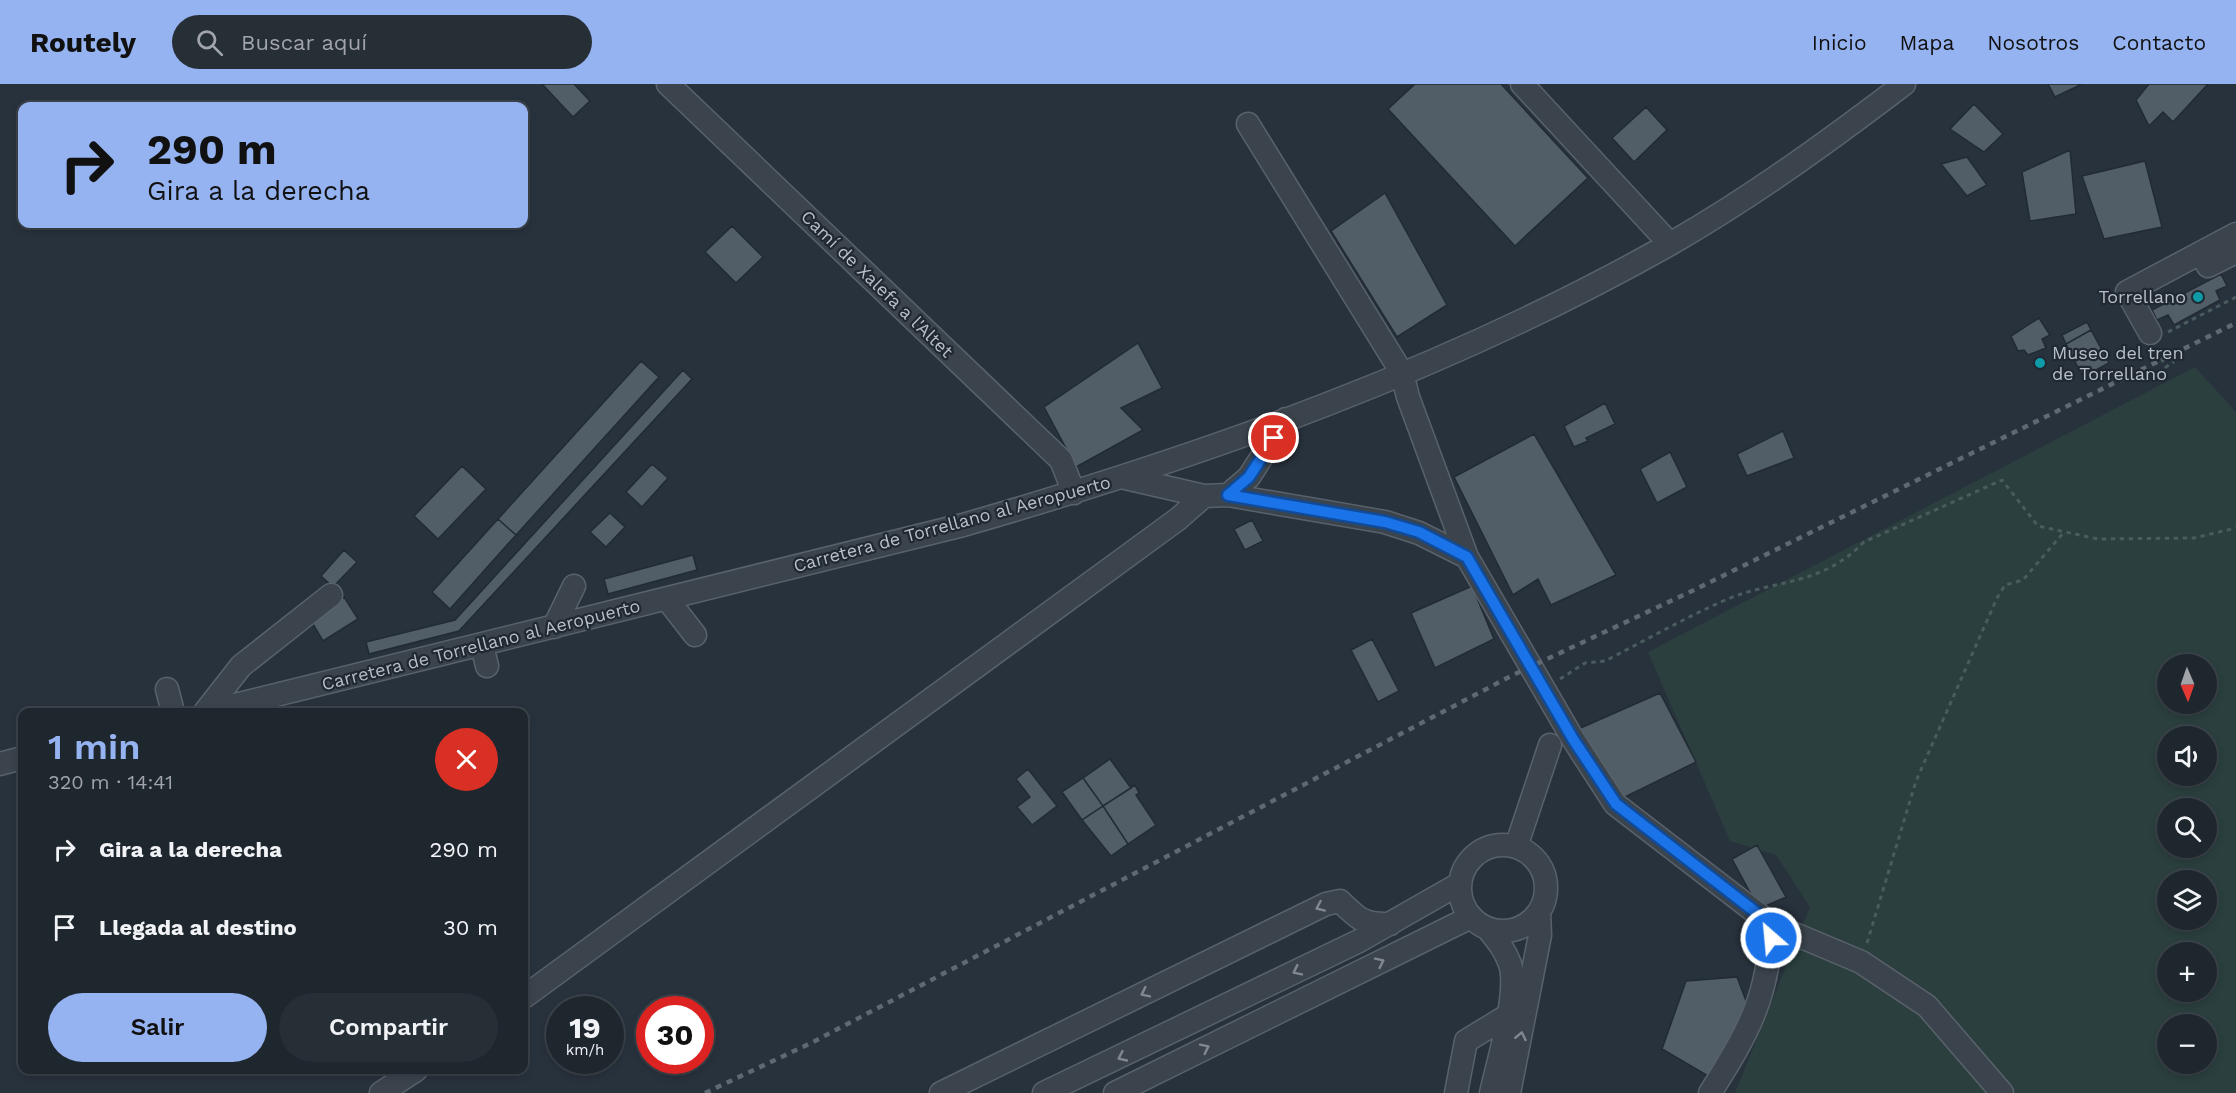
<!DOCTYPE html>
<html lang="es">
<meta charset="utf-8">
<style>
:root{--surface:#1e262e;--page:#262e36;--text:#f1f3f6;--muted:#a1a5aa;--line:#3c434a;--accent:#95b2f1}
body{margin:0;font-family:"Work Sans",sans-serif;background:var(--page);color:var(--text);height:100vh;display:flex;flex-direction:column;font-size:22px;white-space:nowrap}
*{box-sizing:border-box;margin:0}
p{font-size:20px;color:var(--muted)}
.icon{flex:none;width:33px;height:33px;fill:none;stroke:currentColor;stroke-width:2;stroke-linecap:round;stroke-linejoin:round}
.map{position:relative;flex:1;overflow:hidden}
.side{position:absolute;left:18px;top:624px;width:510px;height:366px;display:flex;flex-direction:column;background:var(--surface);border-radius:12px;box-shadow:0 3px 9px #0003,0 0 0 2px var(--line)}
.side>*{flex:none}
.hud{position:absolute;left:18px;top:18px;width:510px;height:126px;border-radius:12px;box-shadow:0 3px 9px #0003,0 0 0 2px var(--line);background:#95b2f1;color:#111;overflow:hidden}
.needle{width:39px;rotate:178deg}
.fabs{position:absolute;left:2157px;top:570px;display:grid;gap:12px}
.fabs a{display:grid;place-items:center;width:60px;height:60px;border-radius:50%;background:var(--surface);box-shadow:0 3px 9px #0003,0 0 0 2px var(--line);font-size:30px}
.speed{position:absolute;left:546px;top:912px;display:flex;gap:12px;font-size:30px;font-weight:700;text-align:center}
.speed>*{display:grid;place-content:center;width:78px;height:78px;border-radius:50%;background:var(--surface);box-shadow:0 3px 9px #0003,0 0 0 2px var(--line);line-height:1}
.speed small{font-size:15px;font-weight:400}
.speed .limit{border:9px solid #d22;background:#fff;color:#111}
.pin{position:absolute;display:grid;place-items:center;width:51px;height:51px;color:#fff;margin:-26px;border:3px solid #fff;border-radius:50%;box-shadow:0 2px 6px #0007}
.me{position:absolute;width:66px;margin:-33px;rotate:333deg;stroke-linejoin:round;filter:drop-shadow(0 0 4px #0008)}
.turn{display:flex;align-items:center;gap:21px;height:126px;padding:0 30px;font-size:27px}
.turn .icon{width:78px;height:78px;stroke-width:2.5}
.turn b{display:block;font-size:42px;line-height:51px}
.round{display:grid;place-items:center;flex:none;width:63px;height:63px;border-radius:32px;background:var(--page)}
.headline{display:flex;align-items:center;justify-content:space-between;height:102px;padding:0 30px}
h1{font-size:36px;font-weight:600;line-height:45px;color:var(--accent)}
.cta{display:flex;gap:12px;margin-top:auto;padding:12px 30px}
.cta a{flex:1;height:69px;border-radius:36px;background:var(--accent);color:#111;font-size:24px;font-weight:600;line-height:69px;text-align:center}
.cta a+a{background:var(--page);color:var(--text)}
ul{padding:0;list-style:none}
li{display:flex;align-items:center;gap:18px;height:78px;padding:0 30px}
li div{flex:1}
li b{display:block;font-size:22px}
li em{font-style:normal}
header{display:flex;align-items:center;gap:36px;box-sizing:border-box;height:84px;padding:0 30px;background:var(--accent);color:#111}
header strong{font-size:28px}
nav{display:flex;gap:33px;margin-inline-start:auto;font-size:21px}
.search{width:420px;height:54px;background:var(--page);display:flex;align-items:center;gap:15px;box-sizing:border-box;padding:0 21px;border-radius:33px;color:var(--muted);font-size:22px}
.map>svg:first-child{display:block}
.green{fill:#2b3f3f;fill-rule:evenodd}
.building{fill:#515d67;stroke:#222b34;stroke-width:1.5}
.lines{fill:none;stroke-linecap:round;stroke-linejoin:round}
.minor-casing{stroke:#59626b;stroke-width:25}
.path{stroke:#4a5c5d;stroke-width:3;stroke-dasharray:4.5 4.5;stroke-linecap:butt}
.minor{stroke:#3b444d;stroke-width:22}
.rail{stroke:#5e6974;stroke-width:4.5;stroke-dasharray:6 6;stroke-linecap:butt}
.oneway{stroke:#808891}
.route-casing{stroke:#114b97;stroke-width:15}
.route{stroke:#1a73e8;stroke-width:10}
.culture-dot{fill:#0f9aa8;stroke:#202932;stroke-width:2}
.labels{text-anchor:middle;stroke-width:4.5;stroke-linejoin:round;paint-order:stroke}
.street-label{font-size:18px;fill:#b8bfc8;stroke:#202932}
.poi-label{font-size:18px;fill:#b8bfc8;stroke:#202932;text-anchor:end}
</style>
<header>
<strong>Routely</strong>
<div class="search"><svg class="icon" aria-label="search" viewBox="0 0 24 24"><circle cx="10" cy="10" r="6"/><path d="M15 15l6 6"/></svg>Buscar aquí</div>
<nav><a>Inicio</a><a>Mapa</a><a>Nosotros</a><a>Contacto</a></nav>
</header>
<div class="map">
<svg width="2236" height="1009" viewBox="0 0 2236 1009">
<rect width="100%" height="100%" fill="#28323d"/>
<path class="green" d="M2195,283L2236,328V1009H1735L1810,823L1776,771L1730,757L1648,568ZM2168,580H2206V620H2168ZM2168,652H2206V692H2168ZM2168,724H2206V764H2168ZM2168,796H2206V836H2168ZM2168,868H2206V908H2168ZM2168,940H2206V980H2168Z"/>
<path class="building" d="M542,0H574L590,17L573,33Z
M1415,0H1501L1588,94L1515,162L1388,25Z
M2048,0H2082L2055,13Z
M2149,0H2208L2173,38L2163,28L2149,42L2136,16Z
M1974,20L2003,50L1984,68L1950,45Z
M1646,23L1667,46L1634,78L1612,54Z
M2070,66L2076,130L2030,137L2022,88Z
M1967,73L1987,101L1967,112L1941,80Z
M2145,77L2162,143L2104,155L2082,92Z
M1385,109L1447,221L1397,253L1331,147Z
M732,142L763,173L736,199L705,168Z
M2221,190L2227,202L2216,207L2220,216L2174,241L2168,231L2157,236L2152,226Z
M2039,234L2050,251L2042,255L2046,264L2028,271L2024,266L2018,267L2011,252Z
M2087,238L2091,246L2066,260L2062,251Z
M2091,246L2109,279L2083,293L2066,260Z
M1138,259L1162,304L1121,324L1143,346L1076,383L1044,323Z
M641,277L659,293L516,451L498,435Z
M683,286L692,295L459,547L369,570L366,558L455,536Z
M1605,319L1615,340L1586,354L1588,357L1574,363L1564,342Z
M1783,347L1794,374L1747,392L1737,370Z
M1534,350L1616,491L1551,521L1538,495L1513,511L1454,393Z
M1670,368L1687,403L1657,419L1640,385Z
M652,380L668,394L642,423L626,408Z
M462,382L486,405L438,455L414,432Z
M610,429L625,443L606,463L590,448Z
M498,435L516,451L450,525L432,508Z
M1252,436L1263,457L1245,466L1234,445Z
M344,466L357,478L333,503L321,492Z
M693,471L697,486L608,510L604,495Z
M1472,502L1494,555L1435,584L1411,529Z
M344,513L358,535L323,557L310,535Z
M1372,555L1399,607L1378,618L1351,566Z
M1660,609L1696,678L1621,715L1576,646Z
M1110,675L1131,704L1103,722L1083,694Z
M1028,685L1057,722L1032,741L1017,723L1030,713L1016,695Z
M1083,694L1103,722L1082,736L1062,708Z
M1135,701L1139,709L1136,711L1156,741L1128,760L1103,722Z
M1103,722L1128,760L1111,772L1082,736Z
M1757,761L1786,813L1759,825L1732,775Z
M1737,893L1748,922L1740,949L1708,992L1662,965L1686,897Z"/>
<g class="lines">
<g class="minor-casing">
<path id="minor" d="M668,0L1061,376L1074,409
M1522,0L1670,160
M1248,40L1402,289L1408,313L1467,473
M2201,169L2208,182L2236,168
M2150,249L2127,208L2236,150
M1121,393L1204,412L1228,411L1385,438L1419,449L1467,473L1573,655L1615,720L1771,840L1861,878L1927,922L2002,1009
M1228,411L1249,393L1286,335
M667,515L695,551
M554,543L574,502
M482,561L487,582
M167,605L173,628
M205,628L241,582L331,511
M207,628L963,441C1206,371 1449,285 1670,160C1752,113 1829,57 1904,0
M0,680L22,674
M1460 804a43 43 0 1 1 86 0a43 43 0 1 1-86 0Z
M1516,763L1550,661
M1488,845C1497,856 1505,866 1510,880C1519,909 1498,978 1491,1009
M524,913L1178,435L1204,412
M381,1009L416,986
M941,1009L1326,820L1340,817C1358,835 1364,841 1390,840
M1044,1009L1359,857L1459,800
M1115,1009L1471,833
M1456,1009L1466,957L1507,932
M1509,1009L1540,851L1539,828
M1710,1009C1747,951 1770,911 1771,840"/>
</g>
<path class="path" d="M2168,248L2236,213
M2157,266L2166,283L2174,278
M1560,595L1585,579L1605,577C1644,557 1683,535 1723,517C1775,494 1819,504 1864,458L2002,396L2038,442L2098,455L2194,454L2236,444
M1867,859L1916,697L1997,514L2005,501L2023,496L2064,448"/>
<use href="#minor" class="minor"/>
<path class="rail" d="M705,1009L811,959L1513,591L1692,507L2236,239"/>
</g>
<defs><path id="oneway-chevron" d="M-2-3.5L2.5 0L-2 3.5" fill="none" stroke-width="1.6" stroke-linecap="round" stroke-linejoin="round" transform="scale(1.5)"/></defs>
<g class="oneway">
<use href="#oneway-chevron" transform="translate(1320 823) rotate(156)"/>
<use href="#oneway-chevron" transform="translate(1380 878) rotate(-26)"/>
<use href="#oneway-chevron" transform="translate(1297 887) rotate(154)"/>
<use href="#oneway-chevron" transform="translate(1145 909) rotate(154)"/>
<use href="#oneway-chevron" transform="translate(1521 952) rotate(-78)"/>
<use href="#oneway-chevron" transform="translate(1205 964) rotate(-26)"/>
<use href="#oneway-chevron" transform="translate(1122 973) rotate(155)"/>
</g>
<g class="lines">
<g class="route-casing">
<path id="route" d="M1274,354L1249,393L1228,411L1385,438L1419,448L1467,473L1573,655L1616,720L1771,840V854"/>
</g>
<use href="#route" class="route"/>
</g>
<g class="culture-dot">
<circle cx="2198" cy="213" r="6"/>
<circle cx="2040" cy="279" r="6"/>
</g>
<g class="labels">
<g class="street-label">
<text transform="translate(877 200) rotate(44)" y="6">Camí de Xalefa a l'Altet</text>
<text transform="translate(952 440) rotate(-15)" y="6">Carretera de Torrellano al Aeropuerto</text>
<text transform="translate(481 561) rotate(-14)" y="6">Carretera de Torrellano al Aeropuerto</text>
</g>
<g class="poi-label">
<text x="2186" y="219">Torrellano</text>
<text x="2052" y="275" text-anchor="start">Museo del tren<tspan x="2052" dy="21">de Torrellano</tspan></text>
</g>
</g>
</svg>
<div class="fabs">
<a><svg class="needle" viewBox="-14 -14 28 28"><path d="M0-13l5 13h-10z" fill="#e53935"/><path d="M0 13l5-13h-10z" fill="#a1a5aa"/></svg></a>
<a><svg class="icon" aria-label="sound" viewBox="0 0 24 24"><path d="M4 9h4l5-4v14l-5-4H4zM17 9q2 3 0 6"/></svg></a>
<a><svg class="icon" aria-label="search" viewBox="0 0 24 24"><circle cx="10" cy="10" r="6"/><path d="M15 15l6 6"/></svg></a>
<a><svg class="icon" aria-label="layers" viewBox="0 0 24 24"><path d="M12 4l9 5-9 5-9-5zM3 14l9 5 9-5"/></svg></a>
<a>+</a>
<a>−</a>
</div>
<div class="speed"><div>19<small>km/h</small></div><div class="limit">30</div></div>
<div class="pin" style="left:1274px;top:354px;background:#d93025"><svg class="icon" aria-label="arrive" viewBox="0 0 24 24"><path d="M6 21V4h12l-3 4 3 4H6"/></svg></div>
<svg class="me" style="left:1771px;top:854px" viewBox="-20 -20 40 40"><circle r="17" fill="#1a73e8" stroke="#fff" stroke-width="3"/><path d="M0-11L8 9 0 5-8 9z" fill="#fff"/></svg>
<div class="hud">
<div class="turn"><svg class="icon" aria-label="right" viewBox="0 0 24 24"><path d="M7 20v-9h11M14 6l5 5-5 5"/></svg><div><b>290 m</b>Gira a la derecha</div></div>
</div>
<section class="side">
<div class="headline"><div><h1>1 min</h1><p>320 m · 14:41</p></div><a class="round" style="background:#d93025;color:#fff"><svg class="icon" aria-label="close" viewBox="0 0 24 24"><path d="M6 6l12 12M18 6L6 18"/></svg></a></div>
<ul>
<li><svg class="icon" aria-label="right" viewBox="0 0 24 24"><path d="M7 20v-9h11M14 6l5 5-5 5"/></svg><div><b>Gira a la derecha</b></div><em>290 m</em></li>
<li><svg class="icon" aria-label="arrive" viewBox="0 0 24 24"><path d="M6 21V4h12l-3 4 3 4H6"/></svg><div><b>Llegada al destino</b></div><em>30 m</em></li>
</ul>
<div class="cta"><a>Salir</a><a>Compartir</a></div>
</section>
</div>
